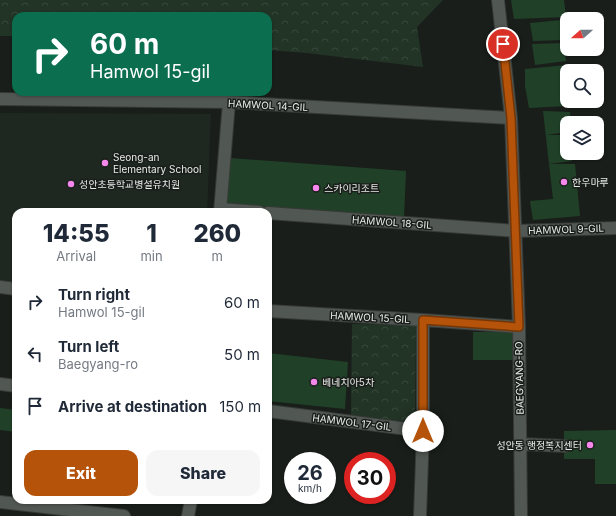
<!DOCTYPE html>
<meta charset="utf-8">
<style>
:root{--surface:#fff;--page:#f6f6f7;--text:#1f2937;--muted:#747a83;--accent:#b45309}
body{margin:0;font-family:Inter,"Noto Sans KR",sans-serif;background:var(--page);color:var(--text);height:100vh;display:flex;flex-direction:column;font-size:15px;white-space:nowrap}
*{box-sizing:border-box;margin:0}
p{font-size:13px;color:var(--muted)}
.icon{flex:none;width:22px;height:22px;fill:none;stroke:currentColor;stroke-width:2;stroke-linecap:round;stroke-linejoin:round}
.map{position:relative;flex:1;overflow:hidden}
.panel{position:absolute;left:12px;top:208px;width:260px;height:296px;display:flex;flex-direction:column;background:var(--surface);border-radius:12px;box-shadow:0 1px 3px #0004}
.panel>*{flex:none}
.top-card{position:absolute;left:12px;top:12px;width:260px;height:84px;border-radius:12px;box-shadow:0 1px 3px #0004;background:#0b6e4f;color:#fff;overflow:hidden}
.needle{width:26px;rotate:249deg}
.fabs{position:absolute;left:560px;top:12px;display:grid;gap:8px}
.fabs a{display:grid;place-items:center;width:44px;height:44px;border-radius:8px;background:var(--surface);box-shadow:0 1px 3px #0004;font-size:20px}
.speed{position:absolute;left:284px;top:452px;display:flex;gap:8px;font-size:20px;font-weight:700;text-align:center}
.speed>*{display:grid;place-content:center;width:52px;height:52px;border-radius:50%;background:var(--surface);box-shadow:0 1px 3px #0004;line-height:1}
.speed small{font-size:10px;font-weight:400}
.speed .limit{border:6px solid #d22;background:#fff;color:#111}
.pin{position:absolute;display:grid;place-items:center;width:34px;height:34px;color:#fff;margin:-17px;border:2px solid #fff;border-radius:50%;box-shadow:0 1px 4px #0007}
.me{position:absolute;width:44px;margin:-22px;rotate:0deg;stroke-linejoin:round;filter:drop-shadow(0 0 3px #0008)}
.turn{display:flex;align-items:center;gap:14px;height:84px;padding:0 12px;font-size:18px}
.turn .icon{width:52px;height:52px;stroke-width:2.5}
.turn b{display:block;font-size:28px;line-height:34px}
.eta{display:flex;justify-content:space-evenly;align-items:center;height:68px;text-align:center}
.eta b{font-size:24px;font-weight:800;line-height:28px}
.button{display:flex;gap:8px;margin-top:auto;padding:8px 12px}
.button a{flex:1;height:46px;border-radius:12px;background:var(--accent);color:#fff;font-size:16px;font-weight:800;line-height:46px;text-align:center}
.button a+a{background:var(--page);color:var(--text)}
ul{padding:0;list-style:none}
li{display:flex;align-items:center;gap:12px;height:52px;padding:0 12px}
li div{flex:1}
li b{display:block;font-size:15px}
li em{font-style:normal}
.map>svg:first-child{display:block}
.built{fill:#1e2820}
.forest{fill:url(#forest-crowns)}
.building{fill:#204128}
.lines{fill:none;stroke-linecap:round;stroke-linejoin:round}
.minor-casing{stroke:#373a37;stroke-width:14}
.minor{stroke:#515752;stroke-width:12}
.route-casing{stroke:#753606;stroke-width:10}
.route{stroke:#b45309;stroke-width:7}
.poi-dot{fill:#f688ec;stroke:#191e1a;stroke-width:1.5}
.labels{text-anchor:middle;stroke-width:3;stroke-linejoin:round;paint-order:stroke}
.street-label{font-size:10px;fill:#e8ebe8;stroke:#191e1a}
.poi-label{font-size:10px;fill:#e8ebe8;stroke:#191e1a;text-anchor:start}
</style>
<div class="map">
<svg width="616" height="516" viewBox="0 0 616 516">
<defs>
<pattern id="forest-crowns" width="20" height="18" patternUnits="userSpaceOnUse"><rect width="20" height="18" fill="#223426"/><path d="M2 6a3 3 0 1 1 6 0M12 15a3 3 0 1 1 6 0" fill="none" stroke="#37483b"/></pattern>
</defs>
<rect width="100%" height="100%" fill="#191e1a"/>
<path class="built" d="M0,113L211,114L207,212H16V282L0,280Z"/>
<path class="forest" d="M0,0H443L417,27L423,67L307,53L268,50V16H16V36H0Z
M352,324L416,325L415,423L351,415Z"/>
<path class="building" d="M511,0H564L566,17L514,19Z
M562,20L563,40L533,41L530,23Z
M564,43L566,61L535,65L532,44Z
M567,65V106L529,108L525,86V69Z
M543,111L570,112L571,123H567V132L546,135H567V153H572V161L549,164Z
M230,158L406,171L404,217L227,205Z
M549,164H575L580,216L533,220L530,201L553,199Z
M473,332H514L513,360H473Z
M268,353L348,362L345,409L268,401Z
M0,408L16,410V432L0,430Z
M616,430V484H595V459H564V431Z"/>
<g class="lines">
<g class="minor-casing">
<path id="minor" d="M498,0L511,118L519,327L521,516
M0,99L229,102L511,118
M220,209L259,212
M220,212L229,102
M268,213L516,231L616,228
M0,287L16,289
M268,311L423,320L519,327
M0,384L16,386
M268,411L423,431
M520,444L565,446
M0,502L124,516
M188,516L191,500
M420,516L423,431V320"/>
</g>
<use href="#minor" class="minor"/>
</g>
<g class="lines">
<g class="route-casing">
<path id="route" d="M423,431V320L519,327L511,118L503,44"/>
</g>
<use href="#route" class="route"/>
</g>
<g class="poi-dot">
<circle cx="105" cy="163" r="4"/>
<circle cx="564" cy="182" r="4"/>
<circle cx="71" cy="184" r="4"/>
<circle cx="316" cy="188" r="4"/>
<circle cx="314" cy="382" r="4"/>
<circle cx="590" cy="445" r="4"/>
</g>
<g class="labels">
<g class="street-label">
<text transform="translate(268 105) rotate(3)" y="4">HAMWOL 14-GIL</text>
<text transform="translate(392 222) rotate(4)" y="4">HAMWOL 18-GIL</text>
<text transform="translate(566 229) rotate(-2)" y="4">HAMWOL 9-GIL</text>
<text transform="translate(370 317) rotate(3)" y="4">HAMWOL 15-GIL</text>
<text transform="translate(519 378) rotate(-91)" y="4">BAEGYANG-RO</text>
<text transform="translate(352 422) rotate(7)" y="4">HAMWOL 17-GIL</text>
</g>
<g class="poi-label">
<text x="113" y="161">Seong-an<tspan x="113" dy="12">Elementary School</tspan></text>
<text x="572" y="186">한우마루</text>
<text x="79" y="188">성안초등학교병설유치원</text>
<text x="324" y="192">스카이리조트</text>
<text x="322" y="386">베네치아5차</text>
<text x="582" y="449" text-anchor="end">성안동 행정복지센터</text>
</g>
</g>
</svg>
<div class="fabs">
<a><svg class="needle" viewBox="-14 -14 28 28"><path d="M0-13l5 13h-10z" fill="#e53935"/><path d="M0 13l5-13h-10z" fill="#747a83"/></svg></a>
<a><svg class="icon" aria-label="search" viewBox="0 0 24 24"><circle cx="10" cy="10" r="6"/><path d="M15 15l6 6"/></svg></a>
<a><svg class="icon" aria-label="layers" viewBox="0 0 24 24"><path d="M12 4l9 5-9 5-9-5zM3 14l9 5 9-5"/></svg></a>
</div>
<div class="speed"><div>26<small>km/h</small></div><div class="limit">30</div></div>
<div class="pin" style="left:503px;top:44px;background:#d93025"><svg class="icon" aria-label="arrive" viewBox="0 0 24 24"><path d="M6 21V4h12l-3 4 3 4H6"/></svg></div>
<svg class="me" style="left:423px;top:431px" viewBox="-20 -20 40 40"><circle r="19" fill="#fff"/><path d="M0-13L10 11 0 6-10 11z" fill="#b45309"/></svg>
<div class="top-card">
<div class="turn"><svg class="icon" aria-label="right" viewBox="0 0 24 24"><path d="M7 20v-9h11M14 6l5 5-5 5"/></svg><div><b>60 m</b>Hamwol 15-gil</div></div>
</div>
<section class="panel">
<div class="eta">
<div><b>14:55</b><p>Arrival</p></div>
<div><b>1</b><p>min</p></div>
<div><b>260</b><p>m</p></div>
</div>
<ul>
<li><svg class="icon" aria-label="right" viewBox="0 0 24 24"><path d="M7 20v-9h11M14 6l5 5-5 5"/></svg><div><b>Turn right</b><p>Hamwol 15-gil</p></div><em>60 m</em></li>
<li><svg class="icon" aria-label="left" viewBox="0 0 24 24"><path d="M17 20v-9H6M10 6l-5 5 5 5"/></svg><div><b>Turn left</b><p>Baegyang-ro</p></div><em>50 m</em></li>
<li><svg class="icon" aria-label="arrive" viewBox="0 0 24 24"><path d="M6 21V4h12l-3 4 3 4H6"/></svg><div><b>Arrive at destination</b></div><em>150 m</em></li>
</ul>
<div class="button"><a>Exit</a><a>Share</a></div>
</section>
</div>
